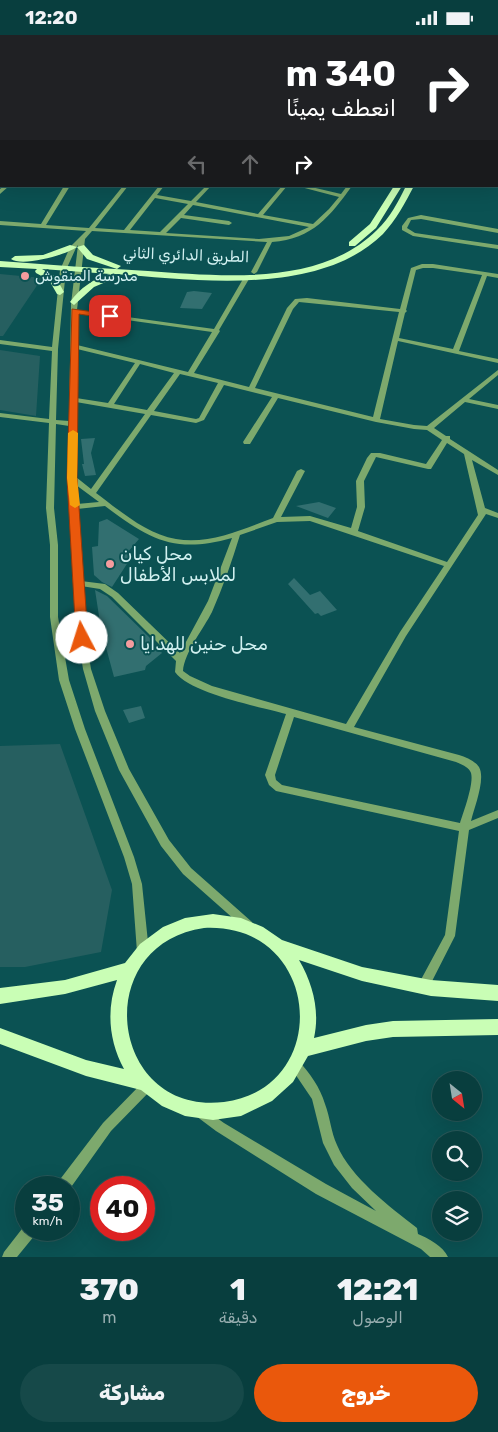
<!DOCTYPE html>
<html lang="ar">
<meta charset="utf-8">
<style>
:root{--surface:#083e3e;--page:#164949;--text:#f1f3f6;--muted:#98aeb0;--line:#295758;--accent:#ea580c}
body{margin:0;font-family:Rubik,"Noto Naskh Arabic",sans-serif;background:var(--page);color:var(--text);direction:rtl;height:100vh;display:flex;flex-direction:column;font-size:19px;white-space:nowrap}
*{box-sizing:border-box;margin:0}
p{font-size:16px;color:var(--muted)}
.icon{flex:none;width:28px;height:28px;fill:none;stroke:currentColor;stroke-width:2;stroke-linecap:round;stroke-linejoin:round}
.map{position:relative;height:1222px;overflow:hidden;direction:ltr}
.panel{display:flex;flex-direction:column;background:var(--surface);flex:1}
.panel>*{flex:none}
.banner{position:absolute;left:0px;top:0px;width:499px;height:152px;box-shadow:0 5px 20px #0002,0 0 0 1px var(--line);direction:rtl;background:#202124;color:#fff;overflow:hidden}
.needle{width:32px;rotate:150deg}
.tools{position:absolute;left:432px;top:1036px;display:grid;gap:10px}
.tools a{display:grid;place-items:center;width:50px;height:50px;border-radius:50%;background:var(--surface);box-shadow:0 5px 20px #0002,0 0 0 1px var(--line);font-size:25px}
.speed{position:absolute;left:15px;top:1141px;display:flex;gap:10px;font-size:25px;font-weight:700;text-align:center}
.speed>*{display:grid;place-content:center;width:65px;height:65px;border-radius:50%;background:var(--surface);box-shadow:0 5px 20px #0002,0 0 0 1px var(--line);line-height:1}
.speed small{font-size:12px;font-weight:400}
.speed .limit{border:8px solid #d22;background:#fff;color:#111}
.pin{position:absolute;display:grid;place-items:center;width:42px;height:42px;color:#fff;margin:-21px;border-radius:10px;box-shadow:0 2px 8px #0006}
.me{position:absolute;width:55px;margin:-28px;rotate:355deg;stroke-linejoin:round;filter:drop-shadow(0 0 4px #0008)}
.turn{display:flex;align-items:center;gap:18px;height:105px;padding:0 20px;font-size:22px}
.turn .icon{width:65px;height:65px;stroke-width:2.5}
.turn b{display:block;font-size:35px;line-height:42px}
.lanes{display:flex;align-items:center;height:48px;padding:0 20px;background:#0003;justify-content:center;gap:25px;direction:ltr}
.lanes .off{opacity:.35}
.eta{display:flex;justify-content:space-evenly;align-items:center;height:85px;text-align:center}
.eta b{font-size:30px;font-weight:800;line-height:35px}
.cta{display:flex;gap:10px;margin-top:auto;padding:10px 20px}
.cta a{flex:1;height:58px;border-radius:30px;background:var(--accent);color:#fff;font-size:20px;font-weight:800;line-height:58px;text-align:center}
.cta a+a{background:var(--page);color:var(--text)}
.status{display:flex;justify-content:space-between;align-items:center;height:35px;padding:0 25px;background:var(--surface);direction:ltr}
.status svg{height:14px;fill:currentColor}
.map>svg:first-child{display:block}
.built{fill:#265f60}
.building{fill:#326f70}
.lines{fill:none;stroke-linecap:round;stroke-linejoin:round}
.minor{fill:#7da96d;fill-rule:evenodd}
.major{fill:#c9feb5;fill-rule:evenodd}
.route{fill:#ea580c;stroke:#983908}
.slow{fill:#f59e0b}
.poi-dot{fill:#f59b9e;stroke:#0b5253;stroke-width:2}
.labels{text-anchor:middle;stroke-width:4;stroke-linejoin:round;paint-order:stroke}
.far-street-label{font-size:15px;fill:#d2f1f1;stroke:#0b5253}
.far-poi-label{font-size:15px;fill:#d2f1f1;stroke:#0b5253;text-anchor:start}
.poi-label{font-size:18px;fill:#d2f1f1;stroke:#0b5253;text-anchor:start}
</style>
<div class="status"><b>12:20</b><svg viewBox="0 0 49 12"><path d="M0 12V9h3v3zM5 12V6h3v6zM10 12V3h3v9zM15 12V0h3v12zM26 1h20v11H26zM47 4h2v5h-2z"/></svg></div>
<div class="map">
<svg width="498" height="1222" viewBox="0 0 498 1222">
<rect width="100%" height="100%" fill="#0b5253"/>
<path class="built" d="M0,239L42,243L3,301H0Z
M0,315L40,321L36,381L0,375Z
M60,709L112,855L101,917L25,932H0V711Z"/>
<path class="building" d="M194,256L212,258L202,274L180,273L187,257Z
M95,403L91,418L96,440L85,441L82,429H84L81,404Z
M319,467L336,473L328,483L296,471Z
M107,484L139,504L127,518H134L112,552L102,547L94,540L92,512L98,511L99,487Z
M294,543L310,560L320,556L337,575L321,581L318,578L315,579L288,549Z
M95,555L107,561L150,603L162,618L146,631L145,635L114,642L101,594Z
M141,671L145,683L129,688L123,675Z"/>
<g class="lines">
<path class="minor" d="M0,0H3L0,2Z
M118,0H133L134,1H120Z
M488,0H492V1H488Z
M0,6H1V8H0Z
M0,46H1V48H0Z
M0,122L1,123V125L0,126Z
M498,149V153L495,152V151H498Z
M4,151H9L0,159V154Z
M64,151H70L46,190L89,193L123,151H128L95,193L124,195L159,151H164L157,160L191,166L206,151H211L196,167L258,179L282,151H287L263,180L313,189L329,174L339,162L297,151H307L341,159L347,151H352C330,181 313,204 272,207L257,237L254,239L251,237L267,207L92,196L85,204L77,275L214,294L243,244L248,243L249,244L219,295L220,296L194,338L249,352L287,273L295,264L307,263L400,274L411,233L422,229H433L498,239V243L487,241L459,316L498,324V328L398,306L380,384L414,390L427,391L498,335V340L469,364L498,370V374L465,367L434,393L446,401H450V404L498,435V440L472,425L485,473L498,478V483L486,479L406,601L354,692L459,720C466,722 475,726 479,732C486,744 474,773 471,786L498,775V783L469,795L455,901L427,956L423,957L419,956L417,952L445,900L459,796L276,756L269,750L265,740L286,679C258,671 191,659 175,637L176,626L112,562L100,554L81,551L86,603L91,634L105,676L129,734L169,805L191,833L252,887L253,890L252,893L248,895L244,893L183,839L161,811L119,735L95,676L83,634L78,603L73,548L68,443L69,391L56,389L54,473L58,510V582L69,645L85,694L134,822L142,849L149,917L147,921L143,922L139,921L137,917L132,849L124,822L75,694L59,645L50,582V510L46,473L49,388L0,382V378L49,384L52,316L0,309V305L52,312L60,235L70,212L86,196L0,190V186L41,189ZM155,163L188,169L160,197L130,195ZM193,170L309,192L289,201L259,204L166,198L181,183L229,190L232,188L229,186L184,180ZM78,210L71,269L69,386L56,385L58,314L66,235L76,213ZM423,233H433L482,240L453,314L399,303L405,278L407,276L406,275L416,235ZM299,267L399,277L373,382L255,353L293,274ZM77,278L212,297L188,337L77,310ZM77,314L135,328L108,368L76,363ZM140,329L174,338L147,375L114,369ZM180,339L218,348L199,383L196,384L154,376ZM224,350L272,362L243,407L244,409H250L278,363L376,387L414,394L427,395L442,405L426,429L380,418H371L367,423L356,446L357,472L351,493L310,481L281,482L305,436L301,434L297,436L273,483C243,494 209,510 176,504C146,499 119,475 96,458L151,380L196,388L204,385ZM76,367L145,379L91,454L76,442ZM447,408L464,419L478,480L447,527L358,496L365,472L364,446L376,422L428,434H431ZM76,450L99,467L77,469ZM105,471C150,505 175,519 232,503L208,566L180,618L118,558L105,549L81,546L77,474ZM310,486L444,531L400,597L346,689L212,651L190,641L183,636C184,618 204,593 212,577C223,552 232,526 240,500L277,487ZM294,682L456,727C461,729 468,732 470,736C476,744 463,778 460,788L282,750L276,745L275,740Z
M421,180L498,194V198L421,184L411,185L407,193L415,198L498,210V214L413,201L402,195V191L408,183Z
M295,1024L299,1026C310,1039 320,1052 325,1069C330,1082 331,1097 337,1110C351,1143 389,1171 417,1193L418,1199C428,1203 443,1211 448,1222H430L421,1214L316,1159L216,1096L196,1081L194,1077L196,1073L200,1071L224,1088L326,1149L376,1176L352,1153L334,1130L323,1108L312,1064L289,1030L291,1026Z
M147,1045L151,1047L153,1051L151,1055L111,1096L69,1155V1152H57L58,1147L103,1088L143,1047Z
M25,1190L26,1195H37L35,1200L17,1222H2L4,1217Z"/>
<path class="major" d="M393,0H399V1H393Z
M394,151H402L376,193L355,211H349V207L370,189Z
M406,151H414C405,168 396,185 383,199C319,262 196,245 115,239V243L94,252L74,270L70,267C80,253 93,244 110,239L42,234L55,241L64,257L60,260L57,259L49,245L36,238L35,236L37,234L0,232V226C49,230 99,233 148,236C221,241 320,252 377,195C390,183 398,167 406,151Z
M70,210L77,212L84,210L93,220L121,231L117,234L87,224L77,212C66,220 22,232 11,224L15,221L43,220Z
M213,879L241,883L263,892L282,905L362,932L431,945L498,950V966L431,961L362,946L299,925C313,949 320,976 314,1003L366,990L393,986L498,984V1000L393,1002L366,1006L308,1021L293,1047L272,1066L241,1081L213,1085L185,1081L162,1071L141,1055L86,1041L0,1009V993L86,1025L124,1034C109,1006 106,975 117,945L65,959L0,969V953L65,945L125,928L140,909L163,892L185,883ZM204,893C322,887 334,1053 224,1067C110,1081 88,910 204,893Z"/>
</g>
<path class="route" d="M72,274L110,279L114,281L110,284L79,279L77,443L88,603L82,607L76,603L67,443Z"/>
<path class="slow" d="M73,395L78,398L77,443L80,470L75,473L70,470L67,443L68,398Z"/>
<g class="poi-dot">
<circle cx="25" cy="241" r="5"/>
<circle cx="110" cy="529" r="5"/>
<circle cx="130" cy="609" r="5"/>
</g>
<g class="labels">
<g class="far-street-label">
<text transform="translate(186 220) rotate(2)" y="5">الطريق الدائري الثاني</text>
</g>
<g class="far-poi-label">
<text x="35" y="246">مدرسة المنقوش</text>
</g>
<g class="poi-label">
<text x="120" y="525">محل كيان<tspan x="120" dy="21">لملابس الأطفال</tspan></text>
<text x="140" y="615">محل حنين للهدايا</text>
</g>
</g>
</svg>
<div class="tools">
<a><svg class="needle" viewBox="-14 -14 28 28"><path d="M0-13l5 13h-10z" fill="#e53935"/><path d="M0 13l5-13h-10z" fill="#98aeb0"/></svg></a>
<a><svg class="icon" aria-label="search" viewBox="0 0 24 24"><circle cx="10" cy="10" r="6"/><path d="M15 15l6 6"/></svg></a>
<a><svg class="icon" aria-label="layers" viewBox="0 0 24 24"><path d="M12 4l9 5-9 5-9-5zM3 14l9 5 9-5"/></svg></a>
</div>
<div class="speed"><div>35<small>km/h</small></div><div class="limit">40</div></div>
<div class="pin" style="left:110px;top:281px;background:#d93025"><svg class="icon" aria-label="arrive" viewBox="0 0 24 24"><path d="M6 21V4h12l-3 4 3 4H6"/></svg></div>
<svg class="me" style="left:82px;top:603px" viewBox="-20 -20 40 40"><circle r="19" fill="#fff"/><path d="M0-13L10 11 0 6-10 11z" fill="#ea580c"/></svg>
<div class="banner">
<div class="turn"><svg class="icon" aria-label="right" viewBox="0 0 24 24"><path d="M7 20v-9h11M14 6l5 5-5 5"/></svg><div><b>340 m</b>انعطف يمينًا</div></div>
<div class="lanes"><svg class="icon off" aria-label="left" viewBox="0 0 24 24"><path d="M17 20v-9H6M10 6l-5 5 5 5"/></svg><svg class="icon off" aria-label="ahead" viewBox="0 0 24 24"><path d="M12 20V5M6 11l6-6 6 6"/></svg><svg class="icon" aria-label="right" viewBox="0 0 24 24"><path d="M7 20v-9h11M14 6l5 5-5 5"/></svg></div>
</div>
</div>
<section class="panel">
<div class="eta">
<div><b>12:21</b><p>الوصول</p></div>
<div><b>1</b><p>دقيقة</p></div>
<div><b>370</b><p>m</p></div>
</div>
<div class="cta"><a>خروج</a><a>مشاركة</a></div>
</section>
